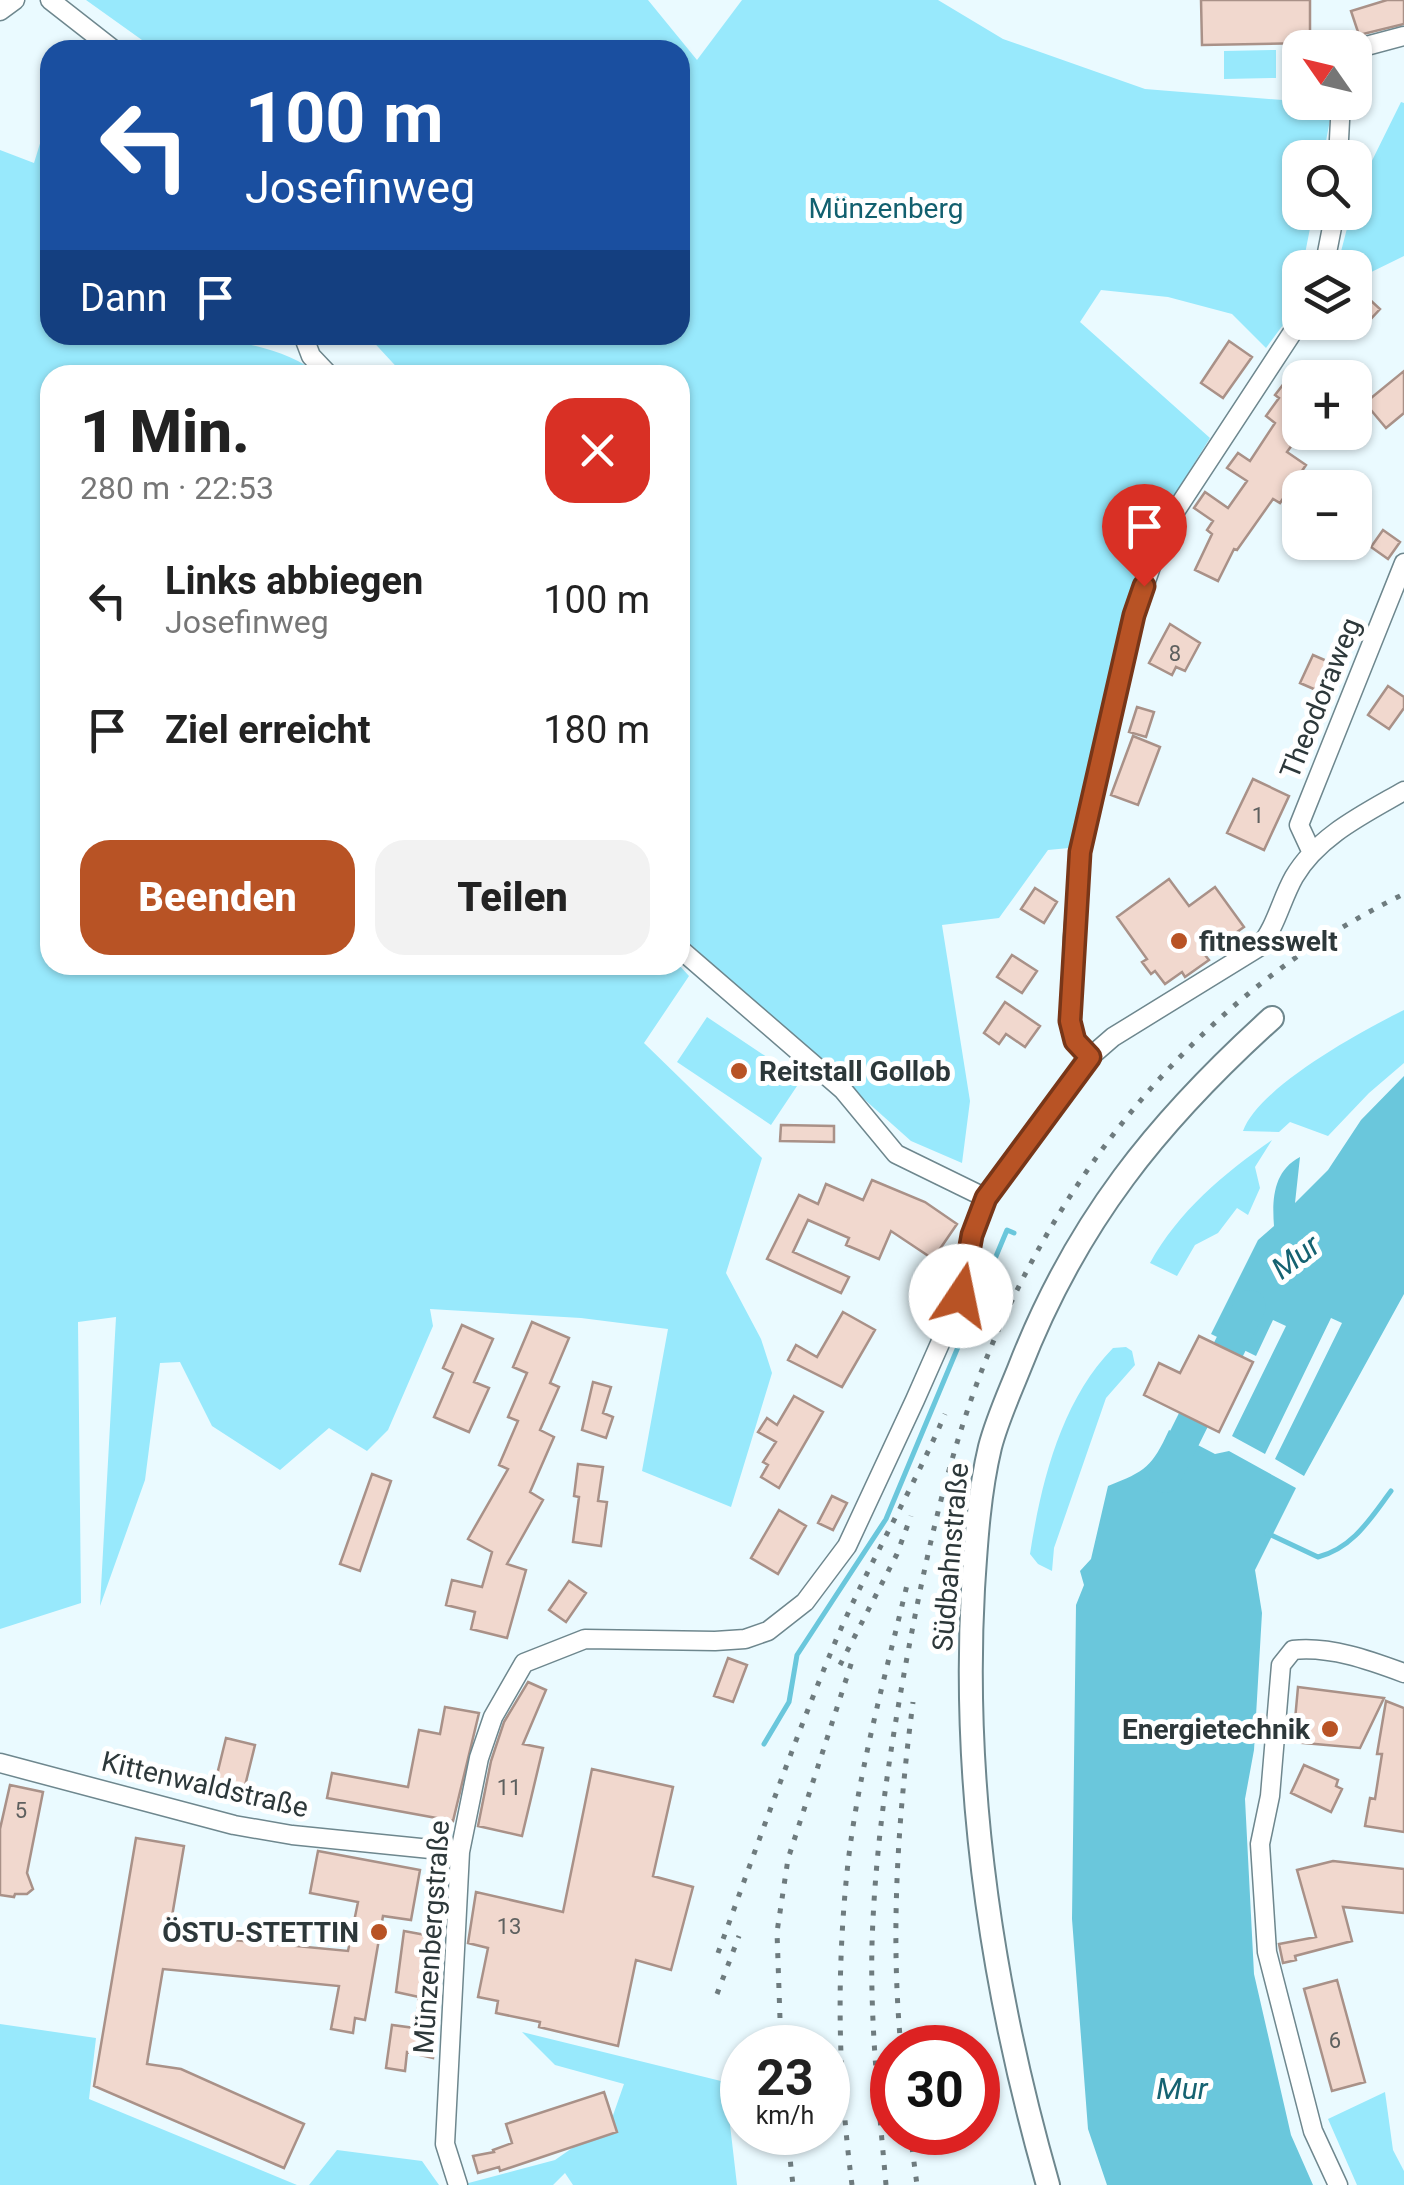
<!DOCTYPE html>
<html lang="de">
<meta charset="utf-8">
<style>
:root{--surface:#fff;--page:#f2f2f2;--text:#222;--muted:#767676;--accent:#b85325}
body{margin:0;font-family:Roboto,sans-serif;background:var(--page);color:var(--text);height:100vh;display:flex;flex-direction:column;font-size:38px;white-space:nowrap}
*{box-sizing:border-box;margin:0}
p{font-size:32px;color:var(--muted)}
.icon{flex:none;width:55px;height:55px;fill:none;stroke:currentColor;stroke-width:2;stroke-linecap:round;stroke-linejoin:round}
.map{position:relative;flex:1;overflow:hidden}
.details{position:absolute;left:40px;top:365px;width:650px;height:610px;display:flex;flex-direction:column;background:var(--surface);border-radius:30px;box-shadow:0 2px 8px #0004}
.details>*{flex:none}
.hud{position:absolute;left:40px;top:40px;width:650px;height:305px;border-radius:30px;box-shadow:0 2px 8px #0004;background:#1a4fa0;color:#fff;overflow:hidden}
.needle{width:65px;rotate:304deg}
.controls{position:absolute;left:1282px;top:30px;display:grid;gap:20px}
.controls a{display:grid;place-items:center;width:90px;height:90px;border-radius:20px;background:var(--surface);box-shadow:0 2px 8px #0004;font-size:50px}
.speed{position:absolute;left:720px;top:2025px;display:flex;gap:20px;font-size:50px;font-weight:700;text-align:center}
.speed>*{display:grid;place-content:center;width:130px;height:130px;border-radius:50%;background:var(--surface);box-shadow:0 2px 8px #0004;line-height:1}
.speed small{font-size:25px;font-weight:400}
.speed .limit{border:15px solid #d22;background:#fff;color:#111}
.pin{position:absolute;display:grid;place-items:center;width:85px;height:85px;color:#fff;margin:-102px -42px;border-radius:50% 50% 50% 0;rotate:-45deg;box-shadow:0 0 10px #0007}
.pin .icon{rotate:45deg}
.me{position:absolute;width:110px;margin:-55px;rotate:11deg;stroke-linejoin:round;filter:drop-shadow(0 0 8px #0008)}
.turn{display:flex;align-items:center;gap:35px;height:210px;padding:0 40px;font-size:45px}
.turn .icon{width:130px;height:130px;stroke-width:2.5}
.turn b{display:block;font-size:70px;line-height:85px}
.then{display:flex;align-items:center;height:95px;padding:0 40px;background:#0003;gap:20px;font-size:38px}
.round{display:grid;place-items:center;flex:none;width:105px;height:105px;border-radius:30px;background:var(--page)}
.headline{display:flex;align-items:center;justify-content:space-between;height:170px;padding:0 40px}
h1{font-size:60px;font-weight:800;line-height:75px}
.action{display:flex;gap:20px;margin-top:auto;padding:20px 40px}
.action a{flex:1;height:115px;border-radius:30px;background:var(--accent);color:#fff;font-size:40px;font-weight:800;line-height:115px;text-align:center}
.action a+a{background:var(--page);color:var(--text)}
ul{padding:0;list-style:none}
li{display:flex;align-items:center;gap:30px;height:130px;padding:0 40px}
li div{flex:1}
li b{display:block;font-size:38px}
li em{font-style:normal}
.map>svg:first-child{display:block}
.green{fill:#98e9fc}
.water{fill:#6ac7dc}
.lines{fill:none;stroke-linecap:round;stroke-linejoin:round}
.stream{stroke:#6ac7dc;stroke-width:5}
.river{stroke:#6ac7dc;stroke-width:32}
.building{fill:#f1d8ce;stroke:#a99188;stroke-width:2.5}
.street-casing{stroke:#6e878e;stroke-width:21}
.secondary-casing{stroke:#6e878e;stroke-width:26}
.street{stroke:#fff;stroke-width:18}
.secondary{stroke:#fff;stroke-width:22}
.rail{stroke:#6e7b7e;stroke-width:5;stroke-dasharray:5 10;stroke-linecap:butt}
.route-casing{stroke:#783618;stroke-width:25}
.route{stroke:#b85325;stroke-width:18}
.poi-dot{fill:#b85325;stroke:#fff;stroke-width:4}
.labels{text-anchor:middle;stroke-width:10;stroke-linejoin:round;paint-order:stroke}
.number-label{font-size:22px;fill:#5e605f}
.park-label{font-size:28px;fill:#12606f;stroke:#fff}
.street-label{font-size:28px;fill:#2d383a;stroke:#fff}
.poi-label{font-size:28px;font-weight:bold;fill:#2d383a;stroke:#fff;text-anchor:start}
.water-label{font-size:30px;font-style:italic;fill:#156271;stroke:#fff}
</style>
<div class="map">
<svg width="1404" height="2185" viewBox="0 0 1404 2185">
<rect width="100%" height="100%" fill="#eafaff"/>
<path class="green" d="M86,0H648L697,60L742,0H938L1003,39L1145,89L1333,104L1323,157L1300,158V212L1313,213L1294,310L1266,348L1232,314L1168,297L1101,290L1080,322L1210,438L1156,525L1123,617L1069,848L1048,850L999,918L942,925L970,1101L962,1163L911,1141L680,935V375H404L367,335H680V50H156Z
M1276,50V78L1224,79V51Z
M1401,102L1404,103V256L1355,280V268L1337,267L1351,213L1355,212V195Z
M50,111V335C124,335 260,325 319,375H50V965H679L689,976L644,1043L762,1158L726,1273L761,1339L772,1373L731,1507L642,1471L668,1329L581,1318L430,1309L433,1326L388,1430L367,1451L329,1428L280,1470L212,1426L180,1362L160,1363L145,1480L100,1606L116,1317L78,1322L81,1603L0,1629V150L34,163Z
M1404,1010V1063L1369,1093L1328,1136L1290,1122L1279,1132L1243,1131C1259,1087 1361,1031 1404,1010Z
M707,1017L801,1080L771,1125L677,1062Z
M1272,1140L1255,1167L1260,1188L1248,1215L1237,1208L1218,1233L1195,1245L1177,1276L1150,1263C1178,1212 1224,1173 1272,1140Z
M1126,1347L1132,1351L1135,1365L1106,1398L1054,1548L1052,1571L1038,1564L1030,1554C1041,1483 1061,1401 1113,1348Z
M0,2024L96,2038L89,2099L297,2185H0Z
M522,2032L725,2082L737,2185H573L565,2173L553,2185H461L555,2160L611,2121L624,2084L555,2065Z
M1385,2092L1393,2150L1404,2171V2185H1357L1328,2119Z
M337,2150L422,2161L439,2185H309Z"/>
<path class="water" d="M1404,1076V1294L1304,1476L1275,1459L1342,1323L1331,1318L1265,1454L1232,1436L1286,1326L1273,1320L1256,1356L1211,1334L1258,1240L1274,1226C1272,1200 1273,1171 1300,1157L1295,1203L1328,1170L1361,1120Z
M1169,1430L1215,1454L1229,1451L1296,1488L1255,1570L1262,1613L1254,1750L1245,1799L1254,1974L1291,2135L1313,2185H1107L1088,2129L1072,1919L1076,1605L1084,1585L1080,1571L1091,1559L1108,1486C1146,1471 1152,1467 1169,1430Z"/>
<g class="lines">
<path class="stream" d="M1267,1533L1318,1557C1353,1548 1370,1519 1391,1491
M764,1744L789,1702L797,1655L886,1519L1007,1230L1014,1233"/>
<path class="river" d="M1165,1477L1250,1306"/>
</g>
<path class="building" d="M1201,0H1310V43L1202,45Z
M1387,0H1404V24L1359,35L1351,11Z
M1355,286L1380,309L1355,336Z
M1229,341L1252,357L1223,398L1201,383Z
M1404,371V413L1386,428L1365,403Z
M1285,382L1300,394V434L1287,452L1306,465L1280,503L1273,499L1237,550L1234,549L1218,581L1195,570L1212,534L1207,530L1213,521L1194,508L1205,492L1228,508L1247,481L1227,468L1238,453L1250,461L1275,423L1266,416L1279,398L1275,395Z
M1383,530L1400,542L1388,559L1371,547Z
M1170,624L1200,643L1185,671L1176,667L1172,675L1149,663Z
M1313,655L1336,665L1323,693L1300,683Z
M1388,686L1404,697V708L1389,729L1368,715Z
M1137,707L1154,712L1146,737L1129,732Z
M1133,736L1160,747L1138,805L1111,795Z
M1253,779L1289,796L1264,850L1227,833Z
M1169,879L1189,906L1215,887L1244,927L1205,955L1209,960L1185,977L1182,972L1165,984L1155,971L1151,974L1142,962L1147,959L1117,917Z
M1035,888L1057,902L1044,923L1021,909Z
M1012,955L1037,971L1022,993L997,977Z
M1005,1002L1040,1026L1025,1047L1006,1034L999,1044L984,1033Z
M781,1125L834,1126V1142L780,1141Z
M872,1180L925,1202L957,1224L933,1259L891,1231L879,1259L846,1245L849,1238L808,1220L793,1252L849,1277L841,1293L767,1259L799,1195L818,1204L826,1184L863,1200Z
M843,1312L875,1330L842,1387L788,1360L796,1345L817,1357Z
M532,1322L569,1338L550,1383L559,1387L540,1430L554,1437L530,1492L543,1500L507,1564L526,1570L507,1638L471,1629L475,1612L446,1605L452,1580L482,1587L492,1552L468,1539L508,1469L499,1465L518,1421L508,1417L527,1373L513,1367Z
M462,1325L493,1339L474,1382L489,1388L469,1432L434,1417L453,1373L443,1368Z
M1199,1336L1253,1362L1219,1432L1144,1395L1159,1363L1180,1373Z
M593,1382L611,1387L603,1413L613,1417L606,1438L582,1430Z
M794,1396L823,1412L779,1488L761,1477L768,1465L763,1462L776,1442L758,1432L767,1418L777,1425Z
M578,1464L603,1467L598,1501L607,1502L601,1546L573,1542L579,1497L574,1496Z
M372,1474L391,1481L360,1571L340,1564Z
M832,1496L847,1503L833,1530L818,1523Z
M779,1510L806,1526L778,1574L751,1558Z
M569,1581L586,1593L566,1622L549,1610Z
M728,1658L747,1665L733,1702L714,1696Z
M528,1682L546,1690L523,1744L543,1748L522,1836L478,1826L491,1761L504,1722Z
M1298,1687L1384,1698L1360,1748L1293,1742Z
M1386,1701L1404,1708V1832L1365,1826L1370,1798L1375,1799L1382,1754H1377Z
M445,1707L479,1713L453,1821L327,1798L332,1773L408,1787L419,1730L440,1734Z
M226,1738L255,1745L242,1798L213,1791Z
M1304,1765L1338,1780L1336,1786L1342,1789L1331,1812L1291,1793Z
M592,1769L673,1787L653,1876L693,1887L671,1970L636,1960L618,2046L539,2027L540,2022L496,2013L498,2001L478,1997L488,1948L468,1943L476,1892L563,1912Z
M10,1785L43,1792L27,1873L33,1889L27,1894H15L14,1897L0,1895V1829Z
M136,1838L184,1846L169,1934L348,1951L358,1902L310,1893L318,1851L420,1870L411,1920L383,1916L365,2020L355,2018L353,2033L331,2029L339,1986L163,1969L147,2064L181,2069L304,2124L284,2168L94,2086Z
M1333,1861L1404,1869V1913L1343,1907L1352,1941L1295,1956L1296,1960L1283,1963L1279,1944L1316,1937L1297,1870Z
M404,1931L431,1936L424,1972L441,1976L433,2058L407,2052L405,2071L386,2068L392,2025L415,2028L419,1997L396,1992Z
M1337,1980L1365,2082L1332,2091L1304,1989Z
M604,2092L617,2132L500,2171L499,2167L478,2173L473,2156L494,2152L493,2150L512,2143L506,2124Z"/>
<g class="lines">
<g class="street-casing">
<path id="street" d="M50,0L114,50
M0,11L15,0
M1355,49L1404,36
M1338,158L1341,102
M1324,268L1335,212
M303,335L311,356L329,375
M1312,853L1299,825L1404,563
M680,949L843,1090L896,1154L986,1198
M1090,1057L1075,1041L1071,1021L1073,938L1080,852L1134,615L1165,527L1300,321
M0,1763L234,1825L292,1835L460,1852
M458,2185L445,2144L460,1852L479,1758L493,1717L524,1663L585,1639L715,1641L745,1639L768,1631L805,1602L847,1546L915,1400L961,1296L972,1235L986,1198L1090,1057L1113,1037L1259,947C1276,927 1281,900 1294,877C1318,836 1364,814 1404,791
M1338,2185L1313,2131L1267,1952L1260,1844L1270,1796L1281,1665L1293,1650C1330,1646 1369,1660 1404,1673"/>
</g>
<g class="secondary-casing">
<path id="secondary" d="M1048,2185C993,1993 962,1790 973,1589C976,1542 979,1493 990,1447C997,1420 1009,1394 1019,1369C1076,1222 1157,1122 1272,1018"/>
</g>
<use href="#street" class="street"/>
<use href="#secondary" class="secondary"/>
<path class="rail" d="M840,1665L897,1554L911,1516
M718,1953C756,1849 793,1743 836,1640C869,1563 912,1491 945,1414
M717,1994L739,1936
M781,2048L777,1932L788,1859L854,1655
M901,2048C890,1931 898,1817 913,1702
M787,2132L793,2185
M910,2132L917,2185
M852,2185C838,2077 836,1972 848,1863C859,1769 885,1677 907,1585
M886,2185C879,2105 870,2025 872,1944C875,1845 890,1749 908,1652C928,1546 952,1439 994,1340C1076,1149 1215,985 1404,894"/>
</g>
<g class="lines">
<g class="route-casing">
<path id="route" d="M961,1296L972,1235L986,1198L1090,1057L1075,1041L1070,1021L1080,852L1134,615L1144,586"/>
</g>
<use href="#route" class="route"/>
</g>
<g class="poi-dot">
<circle cx="1179" cy="941" r="10"/>
<circle cx="739" cy="1071" r="10"/>
<circle cx="1330" cy="1729" r="10"/>
<circle cx="379" cy="1932" r="10"/>
</g>
<g class="labels">
<g class="number-label">
<text x="1175" y="661">8</text>
<text x="1258" y="823">1</text>
<text x="509" y="1795">11</text>
<text x="21" y="1818">5</text>
<text x="509" y="1934">13</text>
<text x="1335" y="2048">6</text>
</g>
<g class="park-label">
<text x="886" y="218">Münzenberg</text>
</g>
<g class="street-label">
<text transform="translate(1320 698) rotate(-68)" y="10">Theodoraweg</text>
<text transform="translate(950 1557) rotate(-85)" y="10">Südbahnstraße</text>
<text transform="translate(205 1784) rotate(13)" y="10">Kittenwaldstraße</text>
<text transform="translate(431 1937) rotate(-86)" y="10">Münzenbergstraße</text>
</g>
<g class="poi-label">
<text x="1199" y="951">fitnesswelt</text>
<text x="759" y="1081">Reitstall Gollob</text>
<text x="1310" y="1739" text-anchor="end">Energietechnik</text>
<text x="359" y="1942" text-anchor="end">ÖSTU-STETTIN</text>
</g>
<g class="water-label">
<text transform="translate(1296 1257) rotate(-37)" y="10">Mur</text>
<text x="1182" y="2099">Mur</text>
</g>
</g>
</svg>
<div class="controls">
<a><svg class="needle" viewBox="-14 -14 28 28"><path d="M0-13l5 13h-10z" fill="#e53935"/><path d="M0 13l5-13h-10z" fill="#767676"/></svg></a>
<a><svg class="icon" aria-label="search" viewBox="0 0 24 24"><circle cx="10" cy="10" r="6"/><path d="M15 15l6 6"/></svg></a>
<a><svg class="icon" aria-label="layers" viewBox="0 0 24 24"><path d="M12 4l9 5-9 5-9-5zM3 14l9 5 9-5"/></svg></a>
<a>+</a>
<a>−</a>
</div>
<div class="speed"><div>23<small>km/h</small></div><div class="limit">30</div></div>
<div class="pin" style="left:1144px;top:586px;background:#d93025"><svg class="icon" aria-label="arrive" viewBox="0 0 24 24"><path d="M6 21V4h12l-3 4 3 4H6"/></svg></div>
<svg class="me" style="left:961px;top:1296px" viewBox="-20 -20 40 40"><circle r="19" fill="#fff"/><path d="M0-13L10 11 0 6-10 11z" fill="#b85325"/></svg>
<div class="hud">
<div class="turn"><svg class="icon" aria-label="left" viewBox="0 0 24 24"><path d="M17 20v-9H6M10 6l-5 5 5 5"/></svg><div><b>100 m</b>Josefinweg</div></div>
<div class="then">Dann<svg class="icon" aria-label="arrive" viewBox="0 0 24 24"><path d="M6 21V4h12l-3 4 3 4H6"/></svg></div>
</div>
<section class="details">
<div class="headline"><div><h1>1 Min.</h1><p>280 m · 22:53</p></div><a class="round" style="background:#d93025;color:#fff"><svg class="icon" aria-label="close" viewBox="0 0 24 24"><path d="M6 6l12 12M18 6L6 18"/></svg></a></div>
<ul>
<li><svg class="icon" aria-label="left" viewBox="0 0 24 24"><path d="M17 20v-9H6M10 6l-5 5 5 5"/></svg><div><b>Links abbiegen</b><p>Josefinweg</p></div><em>100 m</em></li>
<li><svg class="icon" aria-label="arrive" viewBox="0 0 24 24"><path d="M6 21V4h12l-3 4 3 4H6"/></svg><div><b>Ziel erreicht</b></div><em>180 m</em></li>
</ul>
<div class="action"><a>Beenden</a><a>Teilen</a></div>
</section>
</div>
